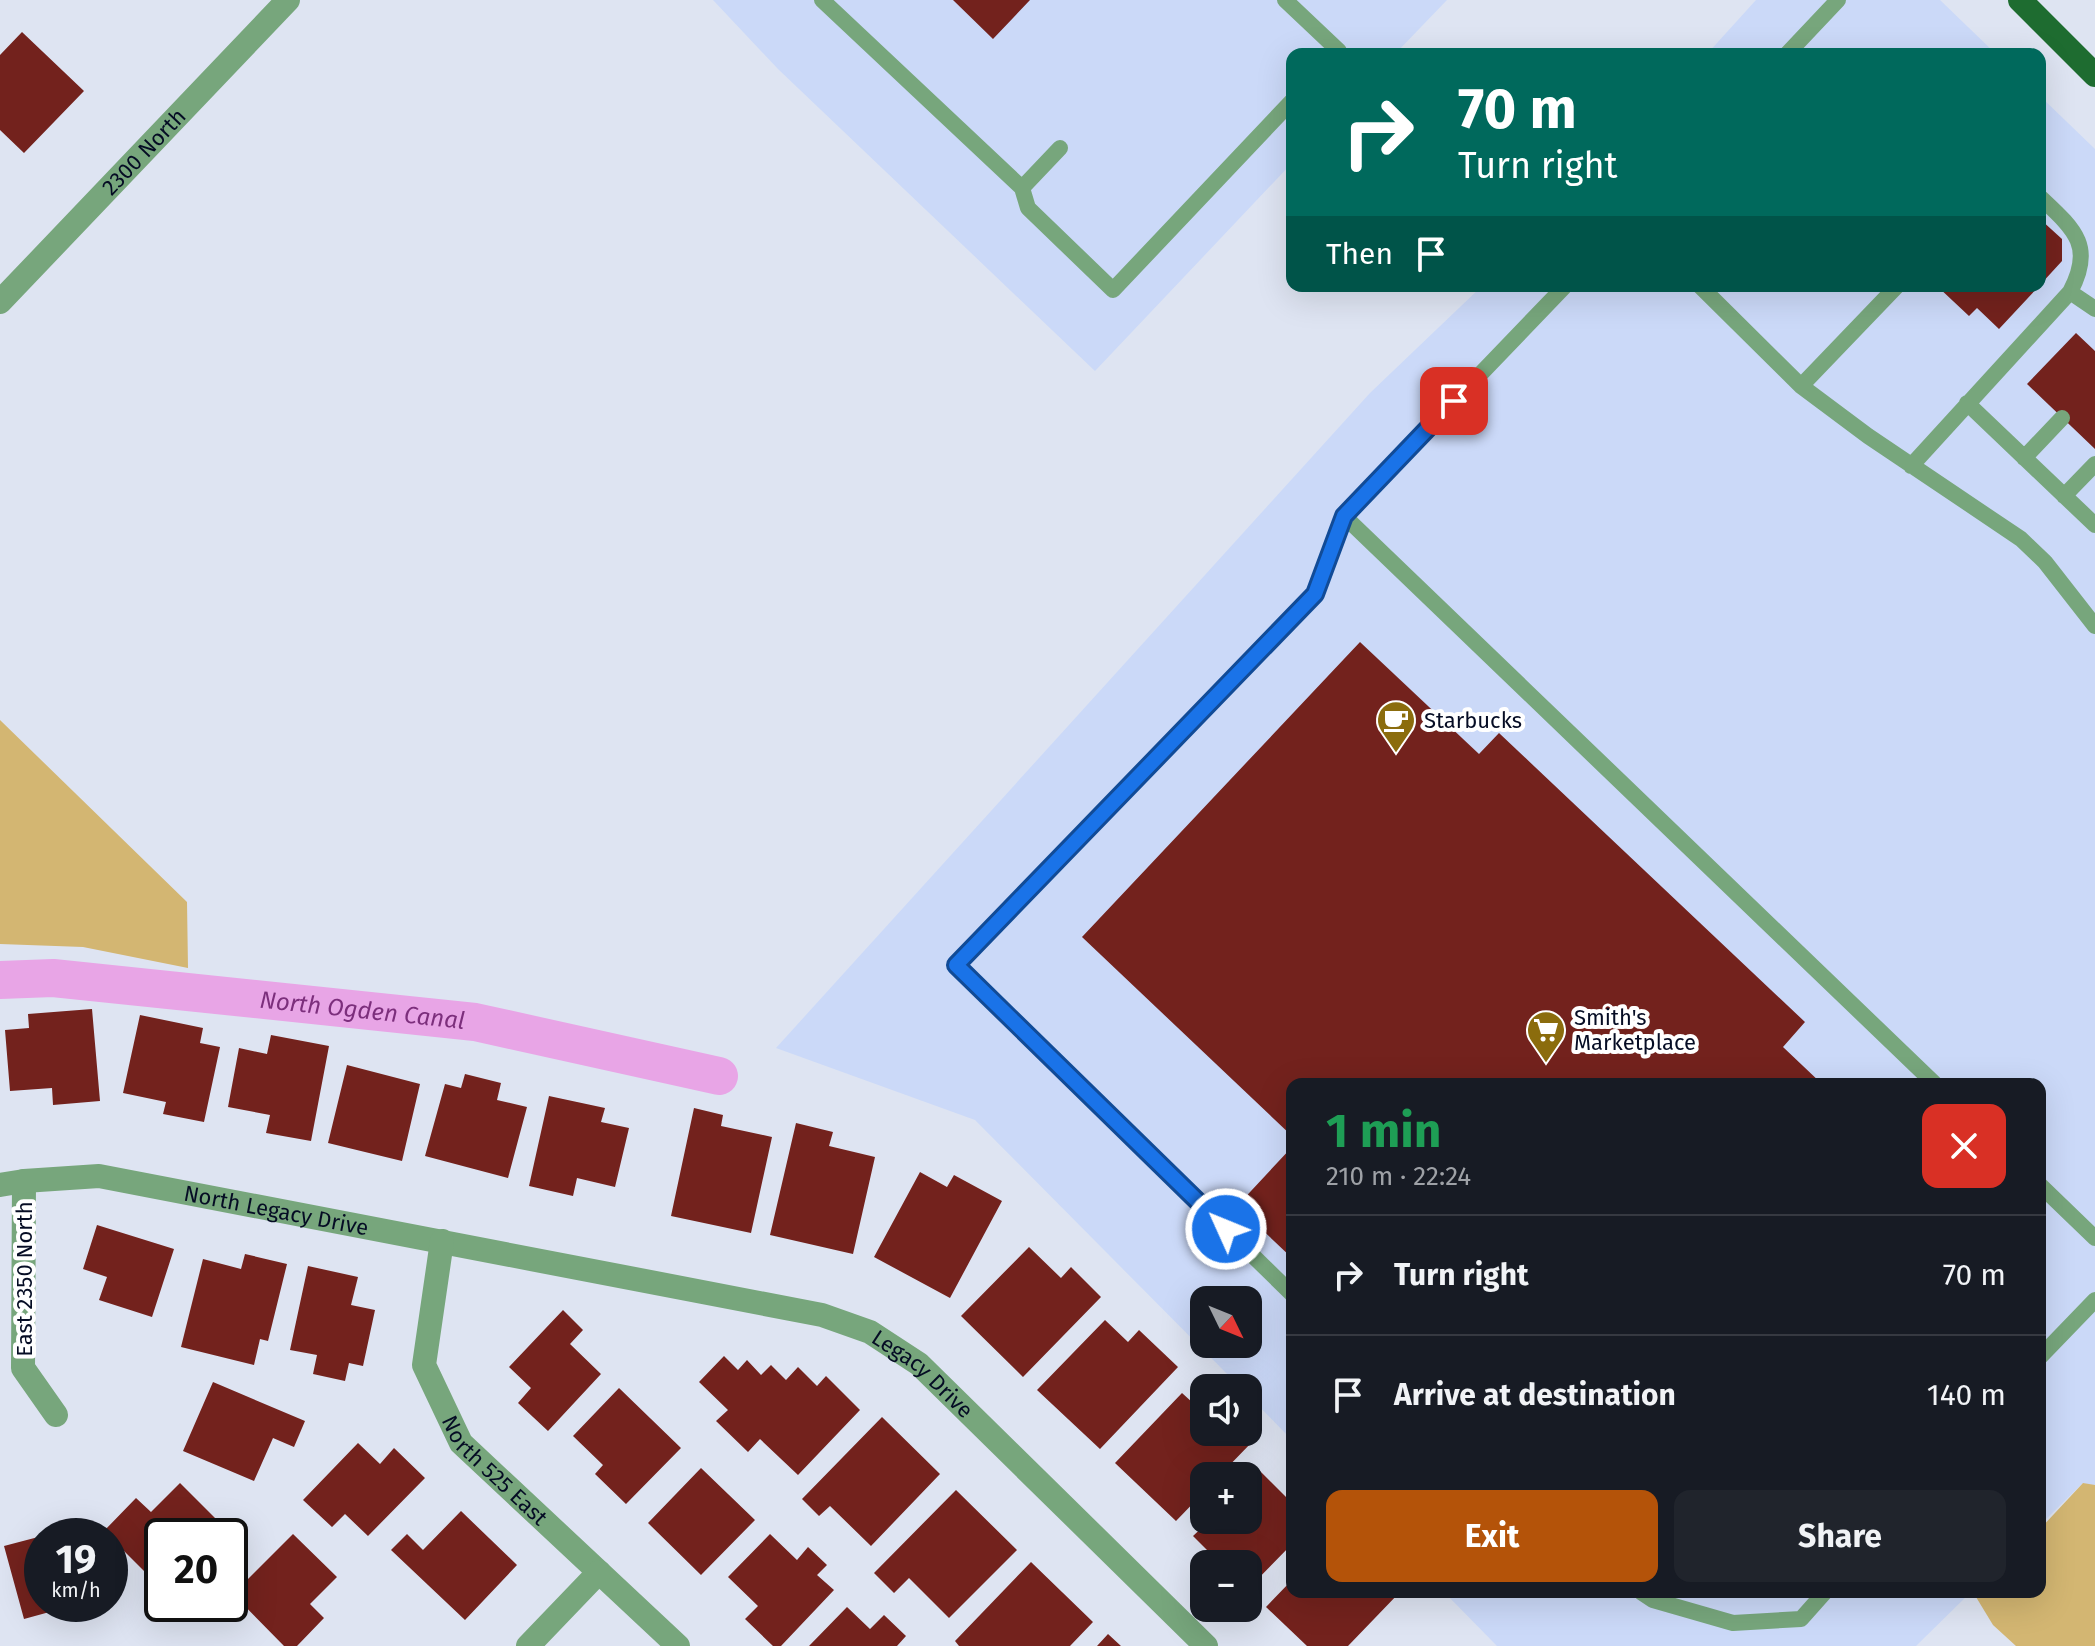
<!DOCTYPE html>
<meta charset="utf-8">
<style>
:root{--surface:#171b24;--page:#20242c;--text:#f1f3f6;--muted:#9ea1a6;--line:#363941;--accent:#b45309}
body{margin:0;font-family:"Fira Sans",sans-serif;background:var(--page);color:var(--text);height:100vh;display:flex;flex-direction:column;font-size:30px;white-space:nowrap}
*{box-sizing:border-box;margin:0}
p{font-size:26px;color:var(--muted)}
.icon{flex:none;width:44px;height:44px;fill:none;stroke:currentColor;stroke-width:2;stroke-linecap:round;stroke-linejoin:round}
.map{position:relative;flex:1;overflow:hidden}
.details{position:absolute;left:1286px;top:1078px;width:760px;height:520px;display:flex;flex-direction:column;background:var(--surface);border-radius:16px;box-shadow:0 8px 32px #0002}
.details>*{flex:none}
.top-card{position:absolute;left:1286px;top:48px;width:760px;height:244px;border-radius:16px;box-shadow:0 8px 32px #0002;background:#00695c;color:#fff;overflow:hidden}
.needle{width:52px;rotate:133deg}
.fabs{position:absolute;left:1190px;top:1286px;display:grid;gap:16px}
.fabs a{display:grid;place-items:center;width:72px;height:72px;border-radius:16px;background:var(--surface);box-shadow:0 8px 32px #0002;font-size:40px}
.speed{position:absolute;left:24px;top:1518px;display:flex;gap:16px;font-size:40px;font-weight:700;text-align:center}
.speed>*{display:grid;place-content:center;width:104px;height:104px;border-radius:50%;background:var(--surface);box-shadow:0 8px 32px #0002;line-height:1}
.speed small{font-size:20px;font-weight:400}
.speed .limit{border:4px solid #111;border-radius:12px;background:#fff;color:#111}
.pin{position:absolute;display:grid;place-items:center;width:68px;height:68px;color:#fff;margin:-34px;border-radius:16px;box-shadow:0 4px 12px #0006}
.me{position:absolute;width:88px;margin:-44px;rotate:314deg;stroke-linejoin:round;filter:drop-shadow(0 0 6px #0008)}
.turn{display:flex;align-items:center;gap:28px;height:168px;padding:0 40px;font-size:36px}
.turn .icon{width:104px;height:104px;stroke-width:2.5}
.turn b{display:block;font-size:56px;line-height:68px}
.then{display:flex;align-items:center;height:76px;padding:0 40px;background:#0003;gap:16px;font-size:30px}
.round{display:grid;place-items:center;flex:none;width:84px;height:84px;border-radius:16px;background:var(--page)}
.headline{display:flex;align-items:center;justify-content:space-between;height:136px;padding:0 40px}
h1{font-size:48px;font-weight:700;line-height:60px;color:#1e9e55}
.cta{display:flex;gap:16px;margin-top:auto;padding:16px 40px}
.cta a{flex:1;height:92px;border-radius:16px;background:var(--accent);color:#fff;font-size:32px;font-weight:700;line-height:92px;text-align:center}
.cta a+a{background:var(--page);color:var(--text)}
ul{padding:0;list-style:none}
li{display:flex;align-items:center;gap:24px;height:120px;padding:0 40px;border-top:2px solid var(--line)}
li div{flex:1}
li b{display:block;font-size:30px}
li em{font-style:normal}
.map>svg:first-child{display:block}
.built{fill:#cbd9f8;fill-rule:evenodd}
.green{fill:#d3b672}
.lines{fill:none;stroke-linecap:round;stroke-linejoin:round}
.canal{stroke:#e8a5e6;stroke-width:38}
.building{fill:#73221d}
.service{stroke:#77a67c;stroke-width:16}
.minor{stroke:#77a67c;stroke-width:24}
.primary{stroke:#1e6c30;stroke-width:24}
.route-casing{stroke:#114b97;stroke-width:20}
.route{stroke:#1a73e8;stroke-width:14}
.labels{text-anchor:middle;stroke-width:8;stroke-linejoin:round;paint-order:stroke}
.street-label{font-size:22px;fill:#050c24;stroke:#fff}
.poi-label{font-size:22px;fill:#050c24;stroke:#fff;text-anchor:start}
.water-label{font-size:24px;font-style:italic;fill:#7c2f7c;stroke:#fff}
</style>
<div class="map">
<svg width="2095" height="1646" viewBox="0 0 2095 1646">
<rect width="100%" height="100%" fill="#dee4f2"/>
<path class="built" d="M713,0H1447L1395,54H1292V163L1095,371L778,69Z
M1756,0H1940L1996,54H1707Z
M2040,96L2095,149V1486L2083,1483L2040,1525V1084H1292V1440L1248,1395V1388H1241L975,1120L776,1048L1370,393L1482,286H2040ZM1204,1300H1248V1344H1204Z
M1444,1592H1971L1916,1646H1497Z"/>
<path class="green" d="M0,720L187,902L188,968L83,947L0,944Z
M2083,1483L2095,1485V1646H2016L1993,1625L1976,1597L1981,1592H2040V1529Z"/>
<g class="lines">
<path class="canal" id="s1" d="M0,980L53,978L475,1022L719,1076"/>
</g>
<path class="building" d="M953,0H1030L993,39Z
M22,32L84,91L24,153L0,130V55Z
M2040,219L2062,239V261L2040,285Z
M1937,286H2039L1999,329L1977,308L1969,316Z
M2076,333L2095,351V449L2027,384Z
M1360,642L1479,754L1499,733L1805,1022L1783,1047L1822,1084H1292V1136L1082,937Z
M92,1009L100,1101L53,1105L52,1088L10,1091L5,1030L29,1028L28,1014Z
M140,1015L203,1028L200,1043L220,1047L204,1122L163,1114L166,1102L123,1093Z
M271,1035L329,1046L311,1141L266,1133L270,1115L228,1107L239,1048L267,1054Z
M347,1065L420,1084L402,1161L328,1143Z
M465,1074L501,1083L497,1100L527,1107L508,1178L425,1156L445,1084L461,1088Z
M549,1096L605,1108L601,1122L629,1128L615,1187L577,1178L573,1196L529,1186Z
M694,1108L723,1115L721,1126L772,1137L751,1233L671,1216Z
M796,1123L833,1132L829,1146L875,1157L853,1254L770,1235Z
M1292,1147V1258L1237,1206Z
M920,1172L947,1187L954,1175L1002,1201L950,1298L874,1257Z
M97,1225L174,1249L152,1317L99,1300L107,1277L83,1269Z
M1029,1247L1061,1278L1071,1267L1101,1297L1023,1377L961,1316Z
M245,1254L287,1264L268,1341L260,1339L254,1365L181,1347L203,1259L241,1269Z
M308,1266L358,1277L351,1305L375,1310L363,1366L349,1363L345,1381L313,1374L317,1355L290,1350Z
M563,1310L583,1330L570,1344L601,1374L548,1431L518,1403L531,1388L509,1367Z
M1105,1320L1128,1342L1139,1330L1178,1367L1100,1449L1037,1390Z
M724,1356L738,1370L747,1360L761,1375L771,1365L786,1380L798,1367L817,1386L826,1376L860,1410L798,1475L760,1439L748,1452L716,1421L728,1410L699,1382Z
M213,1382L305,1421L294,1447L273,1438L254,1481L183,1451Z
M619,1388L681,1448L626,1504L595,1474L603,1465L573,1436Z
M1182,1393L1204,1413V1432H1246L1254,1440L1219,1476H1204V1492L1176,1521L1115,1463Z
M882,1417L940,1474L871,1546L830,1506L819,1516L802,1499Z
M358,1443L380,1464L394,1448L425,1478L368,1536L345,1514L332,1527L303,1500Z
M701,1468L755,1520L701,1575L648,1523Z
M1259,1470L1292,1503V1544L1248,1589V1564H1221L1193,1536L1210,1520H1248V1481Z
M180,1483L222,1525L211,1536H162V1589L104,1531L136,1498L151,1512Z
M956,1490L1017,1550L949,1618L909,1578L894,1593L874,1573Z
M461,1511L517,1565L465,1620L391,1550L407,1534L423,1550Z
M77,1526L79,1536H45V1535Z
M293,1534L337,1577L310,1604L324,1618L297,1646H284L233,1594Z
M770,1534L797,1560L808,1547L827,1565L817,1575L834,1590L781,1646H773L745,1619L758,1606L728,1577Z
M42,1536V1604L75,1605L24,1619L4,1546Z
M1031,1562L1093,1622L1070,1646H959L955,1641Z
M1292,1580V1592H1400L1348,1646H1307L1266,1607Z
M847,1607L870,1629L884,1615L906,1636L897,1646H809Z
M1108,1634L1121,1646H1097Z"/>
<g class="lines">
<path class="service" d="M822,0L1022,188L1060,148
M1285,0L1339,51L1337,54
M1787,54L1838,0
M1022,188L1028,208L1113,290L1292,101
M1700,286L1801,386L1868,436L2021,539L2045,562L2095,626
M2070,292L2095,309
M1801,386L1897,286
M1967,403L2095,525
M2024,458L2062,418
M1911,466L2070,292C2095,246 2074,229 2040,197
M2064,496L2095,464
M1344,516L1935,1084
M2040,1185L2095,1238
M1292,1294L956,965L1315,594L1344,516L1565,286
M2040,1357L2095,1300
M1641,1592L1653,1600L1733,1623L1801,1619L1825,1592"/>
<g class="minor">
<path id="s2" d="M0,302L288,0"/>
<path d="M24,1181L23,1368L56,1415"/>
<path id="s3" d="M0,1185L24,1181L99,1176L822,1315L870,1332L919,1364L1206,1646"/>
<path id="s4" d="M442,1241L424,1365L461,1443L678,1646"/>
<path d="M528,1646L599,1572"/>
</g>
<path class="primary" d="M2020,0L2095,75"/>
</g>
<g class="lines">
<g class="route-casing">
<path id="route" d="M1226,1229L956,965L1315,594L1344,516L1454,401"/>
</g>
<use href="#route" class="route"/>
</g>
<defs>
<g id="cafe-pin" transform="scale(2)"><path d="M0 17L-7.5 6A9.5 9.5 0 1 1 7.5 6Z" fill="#8b6c0d" stroke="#fff"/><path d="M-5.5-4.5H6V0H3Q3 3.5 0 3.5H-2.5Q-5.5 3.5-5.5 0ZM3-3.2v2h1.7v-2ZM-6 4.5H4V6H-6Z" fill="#fff"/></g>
<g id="supermarket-pin" transform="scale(2)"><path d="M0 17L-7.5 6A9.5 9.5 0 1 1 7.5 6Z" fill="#8b6c0d" stroke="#fff"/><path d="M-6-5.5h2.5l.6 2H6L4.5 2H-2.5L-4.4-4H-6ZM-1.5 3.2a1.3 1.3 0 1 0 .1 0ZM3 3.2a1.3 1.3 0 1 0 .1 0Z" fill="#fff"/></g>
</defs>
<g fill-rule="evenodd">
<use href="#cafe-pin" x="1396" y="720"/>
<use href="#supermarket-pin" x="1546" y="1030"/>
</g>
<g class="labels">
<g class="street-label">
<text dy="8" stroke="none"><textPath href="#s2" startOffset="208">2300 North</textPath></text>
<text dy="8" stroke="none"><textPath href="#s3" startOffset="280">North Legacy Drive</textPath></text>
<text transform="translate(24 1279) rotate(-90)" y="8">East 2350 North</text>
<text dy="8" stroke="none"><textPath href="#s3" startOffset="954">Legacy Drive</textPath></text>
<text dy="8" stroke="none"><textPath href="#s4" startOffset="254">North 525 East</textPath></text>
</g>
<g class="poi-label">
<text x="1424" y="728">Starbucks</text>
<text x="1574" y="1025">Smith's<tspan x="1574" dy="25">Marketplace</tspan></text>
</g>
<g class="water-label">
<text dy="8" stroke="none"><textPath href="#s1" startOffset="364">North Ogden Canal</textPath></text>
</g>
</g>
</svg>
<div class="fabs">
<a><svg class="needle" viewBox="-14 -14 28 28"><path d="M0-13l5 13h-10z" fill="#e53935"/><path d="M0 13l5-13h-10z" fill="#9ea1a6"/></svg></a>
<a><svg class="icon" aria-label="sound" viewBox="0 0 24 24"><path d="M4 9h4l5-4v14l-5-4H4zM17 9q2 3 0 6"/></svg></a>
<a>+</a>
<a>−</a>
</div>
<div class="speed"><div>19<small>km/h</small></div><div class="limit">20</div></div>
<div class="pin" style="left:1454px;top:401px;background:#d93025"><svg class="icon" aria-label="arrive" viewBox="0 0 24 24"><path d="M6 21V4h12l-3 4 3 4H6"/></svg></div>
<svg class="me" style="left:1226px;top:1229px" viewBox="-20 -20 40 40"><circle r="17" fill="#1a73e8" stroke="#fff" stroke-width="3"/><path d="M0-11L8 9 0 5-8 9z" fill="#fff"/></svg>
<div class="top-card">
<div class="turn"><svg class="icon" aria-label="right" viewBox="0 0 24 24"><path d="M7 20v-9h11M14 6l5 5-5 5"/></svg><div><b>70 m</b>Turn right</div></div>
<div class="then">Then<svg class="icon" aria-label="arrive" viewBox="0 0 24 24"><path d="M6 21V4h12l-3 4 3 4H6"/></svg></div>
</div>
<section class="details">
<div class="headline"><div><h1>1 min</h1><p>210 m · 22:24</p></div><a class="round" style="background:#d93025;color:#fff"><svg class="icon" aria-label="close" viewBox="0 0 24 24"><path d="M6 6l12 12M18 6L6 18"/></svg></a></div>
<ul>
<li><svg class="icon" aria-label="right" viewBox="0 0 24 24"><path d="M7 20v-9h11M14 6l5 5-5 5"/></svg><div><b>Turn right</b></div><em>70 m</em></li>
<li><svg class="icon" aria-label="arrive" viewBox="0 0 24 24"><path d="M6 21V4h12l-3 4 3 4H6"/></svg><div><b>Arrive at destination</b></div><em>140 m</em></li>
</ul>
<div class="cta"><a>Exit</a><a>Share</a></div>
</section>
</div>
